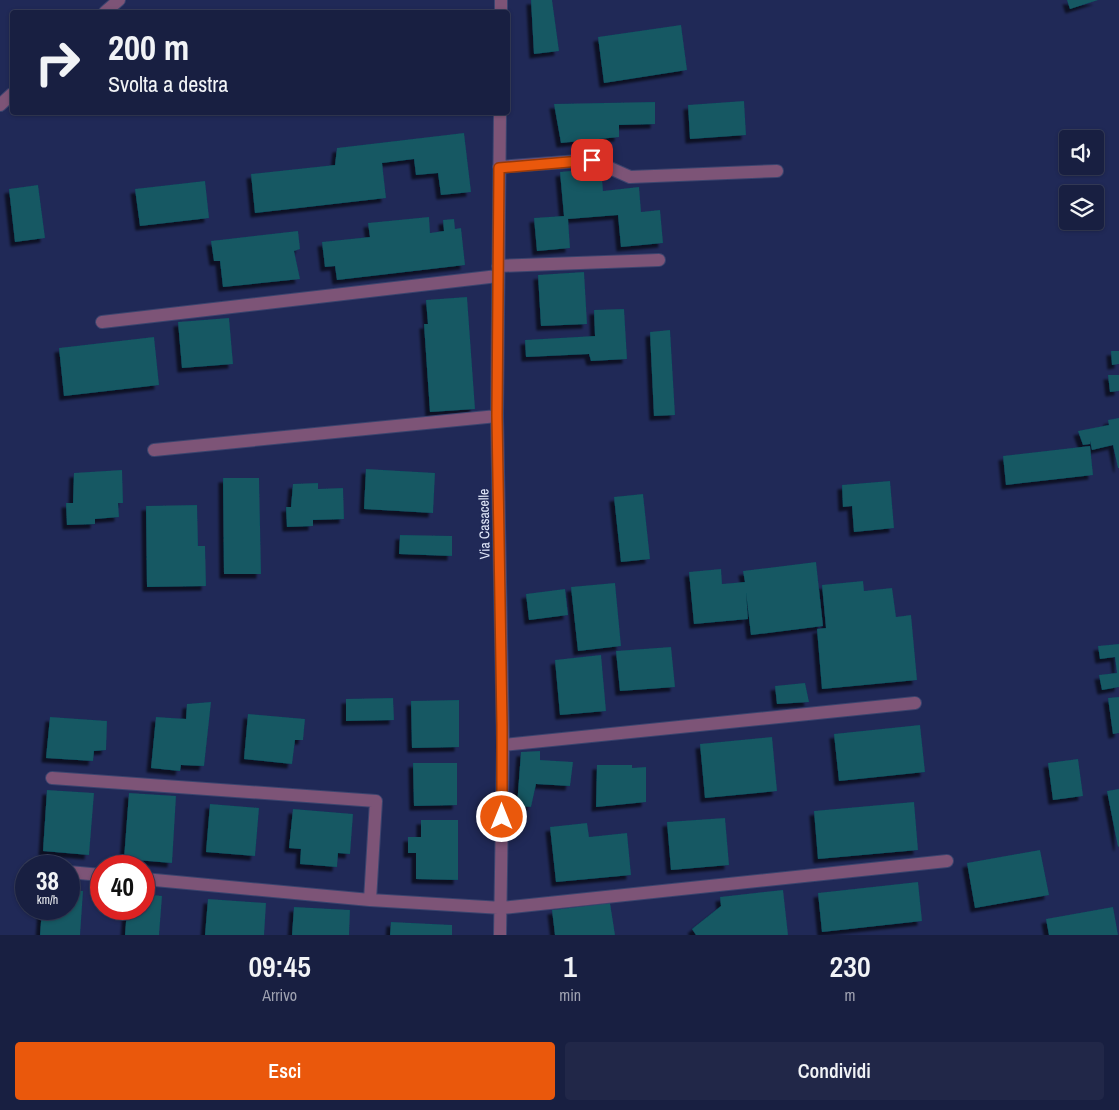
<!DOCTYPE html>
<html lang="it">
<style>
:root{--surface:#181f41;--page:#212748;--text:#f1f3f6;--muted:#9fa2b1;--line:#363d5a;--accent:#ea580c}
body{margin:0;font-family:"Archivo Narrow",sans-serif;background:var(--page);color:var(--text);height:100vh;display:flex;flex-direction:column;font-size:19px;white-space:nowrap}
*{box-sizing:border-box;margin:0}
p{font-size:16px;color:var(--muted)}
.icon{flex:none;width:28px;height:28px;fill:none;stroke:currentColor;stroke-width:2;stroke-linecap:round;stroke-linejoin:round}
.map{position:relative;height:935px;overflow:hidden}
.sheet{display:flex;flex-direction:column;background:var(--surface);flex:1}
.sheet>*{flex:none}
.guide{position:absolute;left:10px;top:10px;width:500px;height:105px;border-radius:5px;box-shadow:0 1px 4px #0004,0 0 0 1px var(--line);background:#181f41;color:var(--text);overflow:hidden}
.controls{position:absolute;left:1059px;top:130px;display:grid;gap:10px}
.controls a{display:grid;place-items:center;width:45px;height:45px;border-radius:5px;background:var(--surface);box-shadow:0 1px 4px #0004,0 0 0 1px var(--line);font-size:25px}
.speed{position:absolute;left:15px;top:855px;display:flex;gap:10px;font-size:25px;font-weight:700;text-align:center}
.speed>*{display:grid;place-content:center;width:65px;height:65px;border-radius:50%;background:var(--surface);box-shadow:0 1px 4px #0004,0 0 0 1px var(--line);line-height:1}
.speed small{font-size:12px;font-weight:400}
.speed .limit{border:8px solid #d22;background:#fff;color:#111}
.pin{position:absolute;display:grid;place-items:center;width:42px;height:42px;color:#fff;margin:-21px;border-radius:10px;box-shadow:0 2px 8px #0006}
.me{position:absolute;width:55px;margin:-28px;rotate:0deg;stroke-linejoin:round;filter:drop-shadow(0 0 4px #0008)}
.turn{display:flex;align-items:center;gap:18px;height:105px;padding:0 15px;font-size:22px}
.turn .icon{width:65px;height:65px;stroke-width:2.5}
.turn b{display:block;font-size:35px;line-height:42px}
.eta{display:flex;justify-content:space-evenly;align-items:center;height:85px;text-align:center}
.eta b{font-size:30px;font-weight:600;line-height:35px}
.button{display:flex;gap:10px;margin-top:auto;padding:10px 15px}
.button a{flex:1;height:58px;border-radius:5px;background:var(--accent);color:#fff;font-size:20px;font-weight:600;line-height:58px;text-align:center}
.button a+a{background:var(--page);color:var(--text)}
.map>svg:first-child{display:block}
.building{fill:#125863;filter:url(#shadow)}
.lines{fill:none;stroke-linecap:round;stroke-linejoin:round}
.minor-casing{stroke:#3b446e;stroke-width:14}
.minor{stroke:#7d5477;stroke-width:12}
.route-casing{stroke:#983908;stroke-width:12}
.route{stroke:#ea580c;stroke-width:9}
.labels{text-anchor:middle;stroke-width:4;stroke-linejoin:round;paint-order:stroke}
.street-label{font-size:14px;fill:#e2e8fa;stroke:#202957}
</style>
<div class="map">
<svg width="1119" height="935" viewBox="0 0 1119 935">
<defs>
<filter id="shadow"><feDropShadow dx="-4.5" dy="4.5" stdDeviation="1" flood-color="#0009"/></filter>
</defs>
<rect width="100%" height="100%" fill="#202957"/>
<path class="building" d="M531,0H552L559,51L534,54Z
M1067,0H1098L1070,9Z
M681,25L687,70L604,83L598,37Z
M744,101L746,135L690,139L688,105Z
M655,102V124L619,125V137L561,143L554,104Z
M464,133L471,192L441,195L438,173L416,175L414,159L382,163L386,198L255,213L251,174L335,165L337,148Z
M601,168L603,191L639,187L641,212L660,210L663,243L621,247L618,215L568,219L570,248L537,251L534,218L564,216L560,172Z
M205,181L209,218L140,226L135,189Z
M38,185L45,238L15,242L9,189Z
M429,217L430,233L444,231L443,220L454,219L455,229L461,228L465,265L337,280L335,266L325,267L322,242L370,237L368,223Z
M298,231L300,249L294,251L300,279L223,287L220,261H214L211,241Z
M584,272L587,324L541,326L538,275Z
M467,297L475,409L430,412L424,324H428L426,300Z
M624,309L627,359L591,361L589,354L526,357L525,340L595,336L594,310Z
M229,318L233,364L182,368L178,322Z
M670,330L675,415L654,416L650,332Z
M154,337L159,385L64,396L59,348Z
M1111,351H1119V364L1112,365Z
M1108,375H1119V391L1110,392Z
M1119,418V468H1118L1113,445L1092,450L1090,441V444L1083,445L1078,431L1109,425L1108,420Z
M1090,446L1093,475L1006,485L1003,456Z
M366,469L435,473L433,513L364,509Z
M122,470L123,503H118L119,517L95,519V524L67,525L66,503H73L74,473Z
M223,478H259L261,574H224Z
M890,481L894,528L854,532L852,506L843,507L842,485Z
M318,483V489L343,488L344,519L313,520V526L287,527L286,507H291L293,484Z
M643,494L650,559L621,562L614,497Z
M197,505L198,546H205L206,586L147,587L146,506Z
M400,535L452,536V556L399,554Z
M816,562L823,626L751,635L746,592L748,619L694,624L689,572L721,569L722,584L745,582L743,571Z
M863,581L864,591L892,588L896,617L911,615L917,680L822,689L817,629L826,628L822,585Z
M615,583L621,646L578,651L571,587Z
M565,589L568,615L529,620L526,594Z
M1119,644V687L1102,690L1099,675L1117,673L1115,657L1100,659L1098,646Z
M671,647L675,687L620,691L616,651Z
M601,655L606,711L560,715L555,660Z
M805,683L809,702L777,704L775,686Z
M1119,697V733L1113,734L1108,698Z
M393,698L394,720L346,721V699Z
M459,700V747L412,748L411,701Z
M211,702L204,766L181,765L180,771L151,768L156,717L186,719L187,704Z
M248,714L305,719L303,740H295L292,764L244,759Z
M50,717L107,721L106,750L94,751L93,761L46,758Z
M920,725L925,772L839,781L834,734Z
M772,737L777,791L705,798L700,744Z
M540,751V760L573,762L570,786L536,784L531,807L517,806L521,752Z
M1078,759L1083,796L1053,800L1048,763Z
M413,763H457V805L414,806Z
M597,765H632V768L646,767V802L596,807Z
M1119,789V846L1118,847L1107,791Z
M47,790L94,793L89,855L43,851Z
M129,793L176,796L172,863L124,859Z
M914,802L918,850L818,859L814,811Z
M210,804L259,808L255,856L206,852Z
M293,809L353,814L350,854L338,853L337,867L300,864L301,849L289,848Z
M725,818L729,865L671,870L667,822Z
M421,820H458V880L416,879V853H408V837H421Z
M587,823L589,837L627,833L631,875L556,882L550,827Z
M1040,850L1049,895L975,908L967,863Z
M918,882L922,921L822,932L818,893Z
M69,890L83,891L80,935H40L42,909H69Z
M783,890L788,935H696L692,929L721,906L720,897Z
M144,894L162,896L159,935H125L127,909H144Z
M208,899L266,903L264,935H205Z
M610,903L615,935H555L552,910Z
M294,907L350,910L349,935H292Z
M1113,907L1118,935H1049L1046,919Z
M391,922L452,925V935H390Z"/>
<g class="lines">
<g class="minor-casing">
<path id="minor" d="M105,12L119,0
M501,12V0
M0,105L12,94
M500,112L497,416L503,745L500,935
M499,167L592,160L630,177L777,171
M498,266L659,260
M102,322L498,276
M154,450L497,416
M503,745L915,703
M52,778L376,801L370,900
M69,872L101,875
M144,879L370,900L502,908L947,861"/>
</g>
<use href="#minor" class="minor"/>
</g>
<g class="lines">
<g class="route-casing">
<path id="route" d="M502,817V726L497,416L499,168L592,160"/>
</g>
<use href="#route" class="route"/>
</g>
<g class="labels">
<g class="street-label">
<text transform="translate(484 524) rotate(-91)" y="5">Via Casacelle</text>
</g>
</g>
</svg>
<div class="controls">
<a><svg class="icon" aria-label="sound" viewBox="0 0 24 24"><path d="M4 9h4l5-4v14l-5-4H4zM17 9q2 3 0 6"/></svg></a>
<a><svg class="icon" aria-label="layers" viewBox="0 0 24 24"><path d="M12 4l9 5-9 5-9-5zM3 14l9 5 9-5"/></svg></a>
</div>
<div class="speed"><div>38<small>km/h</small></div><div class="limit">40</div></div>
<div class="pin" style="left:592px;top:160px;background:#d93025"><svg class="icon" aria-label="arrive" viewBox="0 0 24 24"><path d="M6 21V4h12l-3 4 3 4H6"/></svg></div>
<svg class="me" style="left:502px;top:817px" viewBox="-20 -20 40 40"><circle r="17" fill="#ea580c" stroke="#fff" stroke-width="3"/><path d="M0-11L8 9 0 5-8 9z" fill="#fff"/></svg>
<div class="guide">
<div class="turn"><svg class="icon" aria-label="right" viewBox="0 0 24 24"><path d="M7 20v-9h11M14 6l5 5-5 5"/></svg><div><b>200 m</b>Svolta a destra</div></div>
</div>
</div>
<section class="sheet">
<div class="eta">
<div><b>09:45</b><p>Arrivo</p></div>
<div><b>1</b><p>min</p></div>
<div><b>230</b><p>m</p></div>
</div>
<div class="button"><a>Esci</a><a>Condividi</a></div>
</section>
